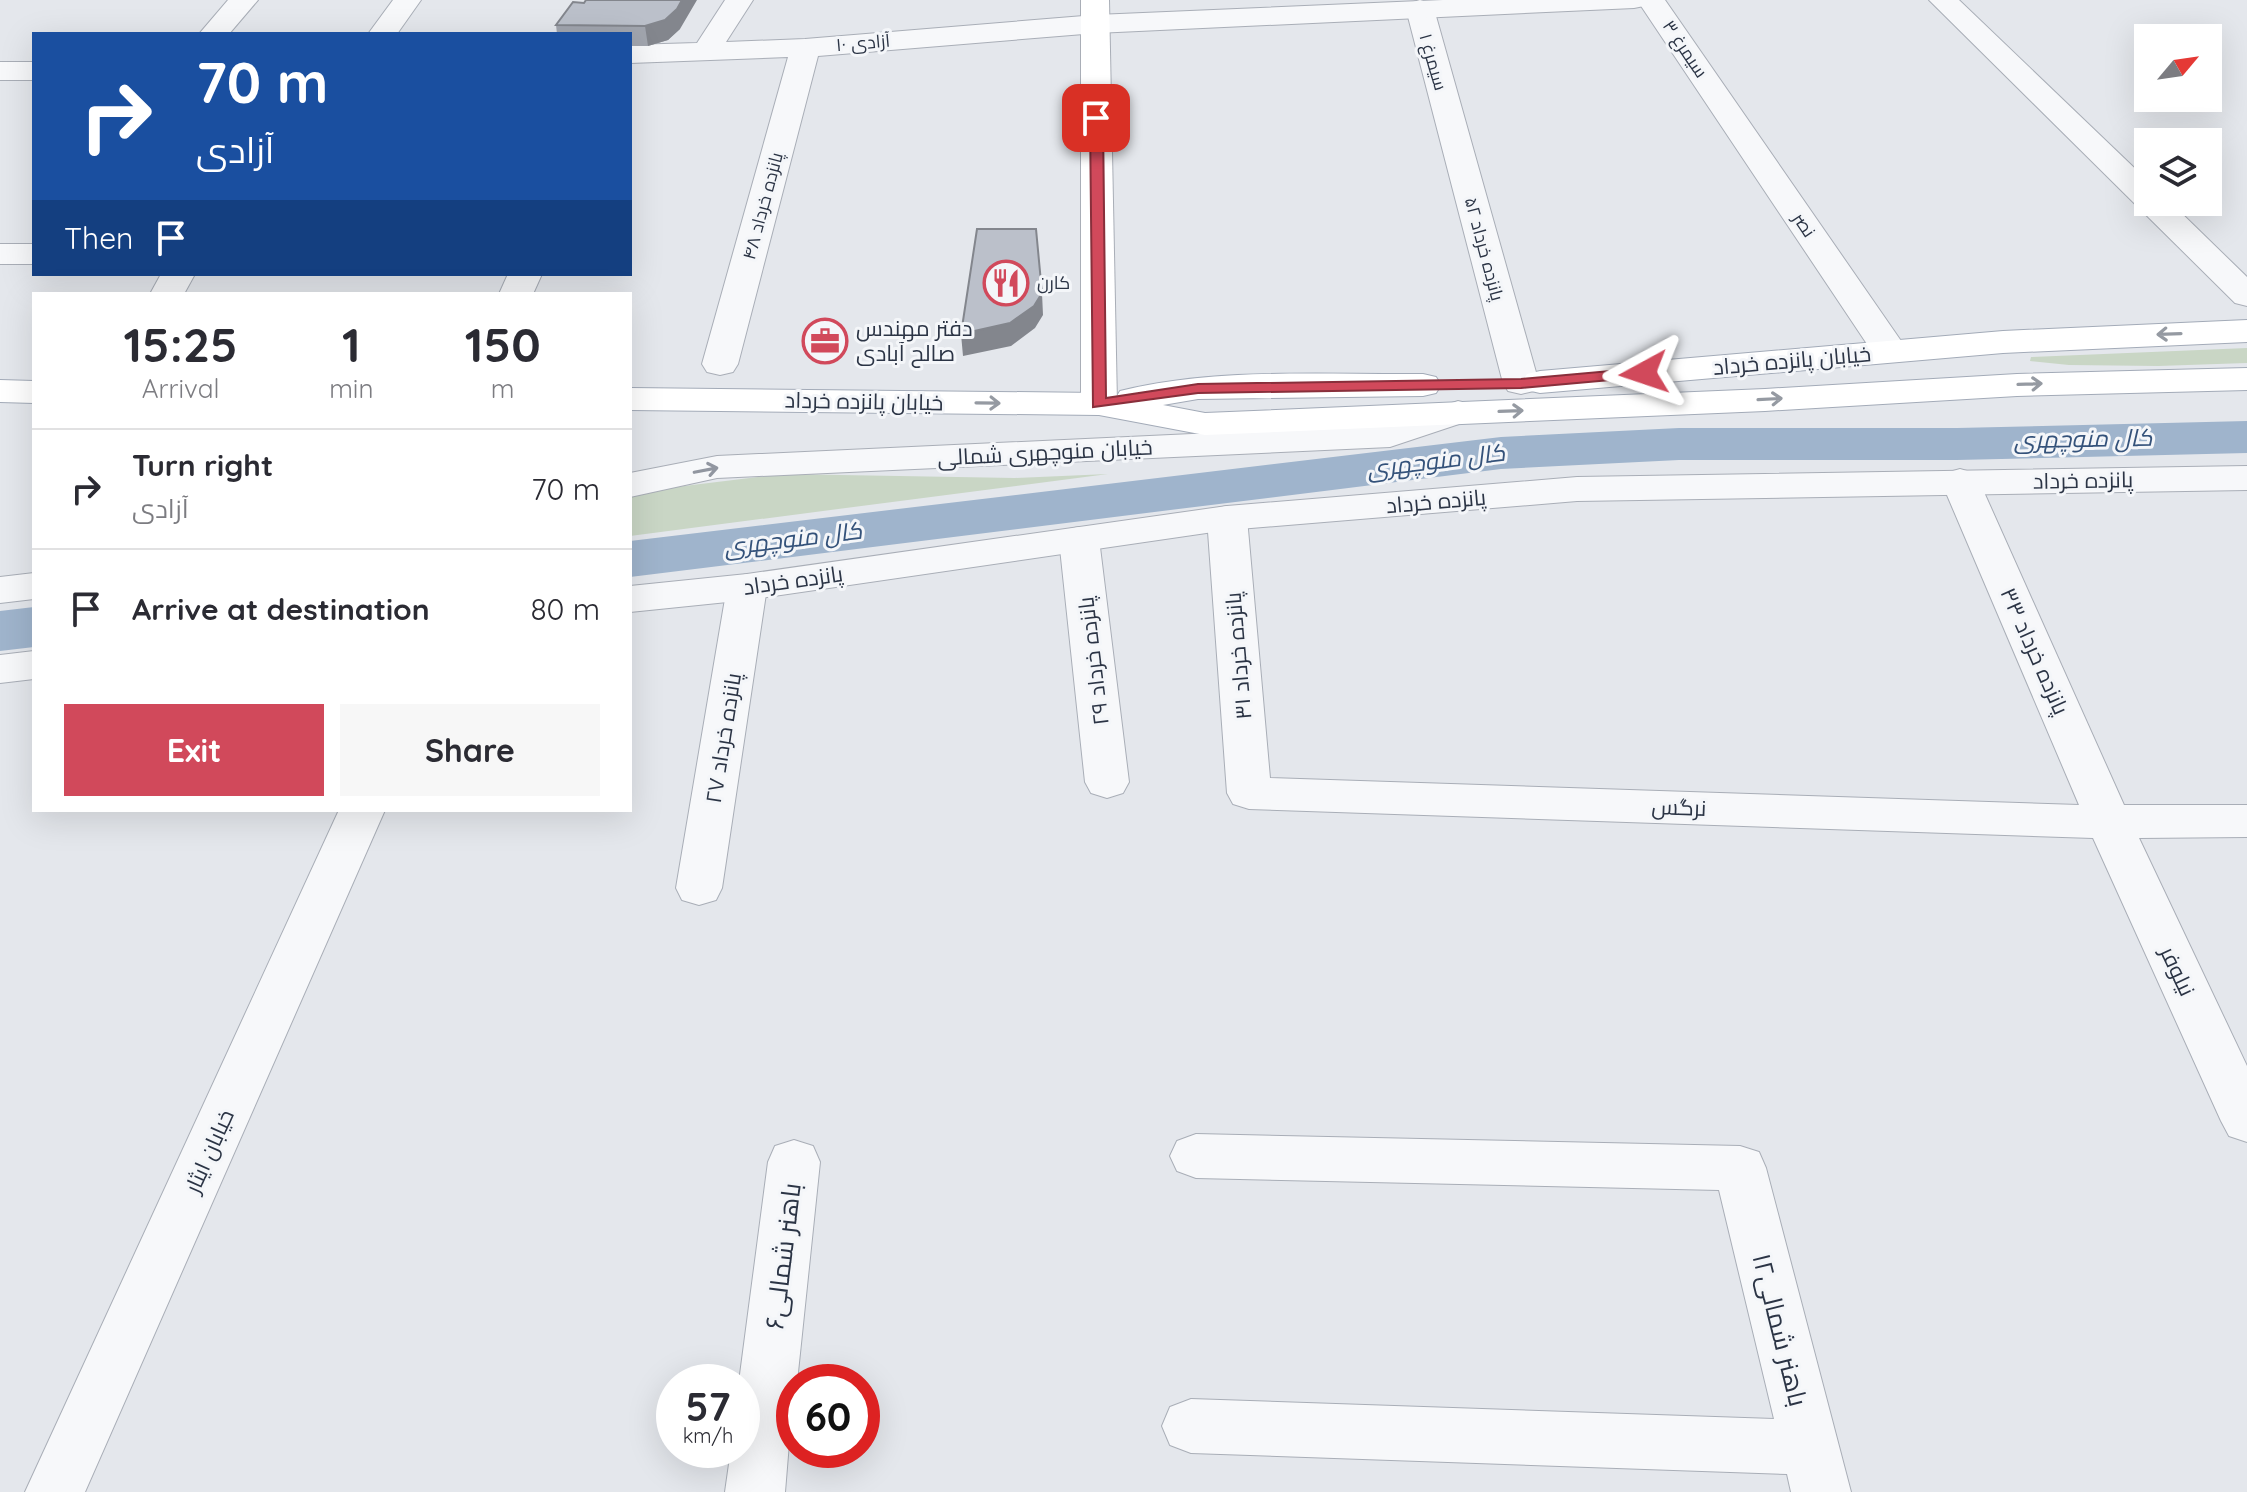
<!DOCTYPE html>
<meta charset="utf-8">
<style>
:root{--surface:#fff;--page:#f7f7f7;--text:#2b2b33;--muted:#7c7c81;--line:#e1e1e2;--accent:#d1495b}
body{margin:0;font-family:Quicksand,Cairo,sans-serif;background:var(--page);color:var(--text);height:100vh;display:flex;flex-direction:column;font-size:30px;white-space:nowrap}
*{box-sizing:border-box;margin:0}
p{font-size:26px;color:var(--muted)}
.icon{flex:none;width:44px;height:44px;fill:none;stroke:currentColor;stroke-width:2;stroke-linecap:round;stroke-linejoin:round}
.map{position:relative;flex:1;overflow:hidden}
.details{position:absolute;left:32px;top:292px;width:600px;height:520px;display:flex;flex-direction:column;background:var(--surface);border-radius:0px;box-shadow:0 8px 32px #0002}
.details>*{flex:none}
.top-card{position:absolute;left:32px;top:32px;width:600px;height:244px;border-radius:0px;box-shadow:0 8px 32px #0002;background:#1a4fa0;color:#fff;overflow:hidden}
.needle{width:52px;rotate:61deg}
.fabs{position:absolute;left:2134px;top:24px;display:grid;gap:16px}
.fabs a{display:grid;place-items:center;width:88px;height:88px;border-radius:0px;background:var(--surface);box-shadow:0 8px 32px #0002;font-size:40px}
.speed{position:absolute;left:656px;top:1364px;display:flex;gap:16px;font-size:40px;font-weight:700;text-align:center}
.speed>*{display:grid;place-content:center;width:104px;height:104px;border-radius:50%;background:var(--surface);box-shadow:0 8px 32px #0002;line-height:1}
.speed small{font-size:20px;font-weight:400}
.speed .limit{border:12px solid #d22;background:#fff;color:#111}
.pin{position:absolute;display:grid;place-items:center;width:68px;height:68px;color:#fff;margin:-34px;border-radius:16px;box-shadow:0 4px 12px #0006}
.me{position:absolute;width:88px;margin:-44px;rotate:265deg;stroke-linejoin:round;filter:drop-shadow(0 0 6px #0008)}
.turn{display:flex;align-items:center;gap:28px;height:168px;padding:0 32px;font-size:36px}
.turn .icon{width:104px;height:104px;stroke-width:2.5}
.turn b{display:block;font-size:56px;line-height:68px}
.then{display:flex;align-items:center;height:76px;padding:0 32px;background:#0003;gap:16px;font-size:30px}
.eta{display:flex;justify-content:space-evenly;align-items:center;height:136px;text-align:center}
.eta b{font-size:48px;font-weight:700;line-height:56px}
.primary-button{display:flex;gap:16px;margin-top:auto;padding:16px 32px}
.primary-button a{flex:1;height:92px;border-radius:0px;background:var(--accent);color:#fff;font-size:32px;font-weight:700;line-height:92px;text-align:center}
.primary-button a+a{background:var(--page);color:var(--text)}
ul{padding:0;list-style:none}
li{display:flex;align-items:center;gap:24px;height:120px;padding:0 32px;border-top:2px solid var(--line)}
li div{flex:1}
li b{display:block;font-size:30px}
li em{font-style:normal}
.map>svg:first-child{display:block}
.green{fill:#c9d6c5}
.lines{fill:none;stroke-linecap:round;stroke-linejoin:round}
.canal{fill:#9fb4cc;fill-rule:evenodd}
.minor-casing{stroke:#a9aeb7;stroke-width:2}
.tertiary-casing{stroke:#a9aeb7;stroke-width:2}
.secondary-casing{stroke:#a9aeb7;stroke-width:2}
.primary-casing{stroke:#a3abb8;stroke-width:2}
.minor{fill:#f7f8fa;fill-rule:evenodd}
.tertiary{fill:#f7f8fa;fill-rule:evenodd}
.secondary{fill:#fff;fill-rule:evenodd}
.primary{fill:#fff;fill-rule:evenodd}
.wall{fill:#a1a5ae}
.shaded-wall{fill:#83868d}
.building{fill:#bbc0ca;stroke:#83868d;stroke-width:2}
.oneway{stroke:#959aa2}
.oneway2{stroke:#9196a0}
.route{fill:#d1495b;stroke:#882f3b;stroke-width:2}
.labels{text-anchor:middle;stroke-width:6;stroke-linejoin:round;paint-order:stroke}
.far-street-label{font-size:18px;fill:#2b3445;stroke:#f4f6f9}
.far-poi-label{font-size:18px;fill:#2b3445;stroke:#f4f6f9;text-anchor:start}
.poi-label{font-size:22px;fill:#2b3445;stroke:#f4f6f9;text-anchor:start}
.street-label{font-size:22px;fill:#2b3445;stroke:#f4f6f9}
.water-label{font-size:24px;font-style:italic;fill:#34527a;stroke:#f4f6f9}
.near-street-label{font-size:26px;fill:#2b3445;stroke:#f4f6f9}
</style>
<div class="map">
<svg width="2247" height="1492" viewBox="0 0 2247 1492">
<rect width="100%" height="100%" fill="#e4e7ec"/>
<path class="green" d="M2247,348V363L2158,366L2069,365L2030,361L2031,357Z
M782,474L1015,478L1108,474L630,536V497L676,487Z"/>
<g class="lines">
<path class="canal" d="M2247,421V453L1957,460H1679L1501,469L630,577V541L1501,437L1679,428H1957Z
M34,607V647L0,651V611Z"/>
<g class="minor-casing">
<path id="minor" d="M228,0H258L229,34H199Z
M393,0H421L397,34H368Z
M725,0H753L726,42L805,39L1096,15L1106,18L1110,24L1106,30L1096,33L818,56L738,364L733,372L720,375L707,372L702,364L788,57L630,63V45L697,43Z
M1420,0L1430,3L1434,9L1539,383L1534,391L1521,394L1508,391L1503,383L1406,9L1410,3Z
M1637,0H1665L1908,351L1903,359L1890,362L1877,359Z
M1929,0H1959L2148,181V202H2170L2247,277V306L2235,303Z
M0,62H34V80H0Z
M0,244H34V264H0Z
M161,274H195L184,294H150Z
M508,274H542L533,294H499Z
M1960,469L1974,473L1979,481L2124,805H2247V837L2139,838L2247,1066V1142L2229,1136L2221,1121L2093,838L1249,809L1233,804L1227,793L1207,518L1213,509L1227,506L1241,509L1247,518L1270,778L2079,805L1941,481L1946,473Z
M1079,527L1093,530L1099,539L1129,782L1123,793L1107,798L1091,793L1085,782L1059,539L1065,530Z
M747,574L761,578L767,587L722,888L716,900L699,905L682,900L676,888L727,587L733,578Z
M1196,1134L1740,1146L1759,1152L1766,1168L1851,1492H1791L1787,1474L1191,1453L1170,1445L1162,1426L1170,1407L1191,1399L1774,1419L1719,1190L1196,1178L1177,1171L1170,1156L1177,1141Z
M794,1140L813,1146L820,1162L797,1382H794L785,1492H725L731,1450H742V1382H739L768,1162L775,1146Z"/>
</g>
<g class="tertiary-casing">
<path id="tertiary" d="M1443,0H1648L1644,6L1634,8L1096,33L1086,30L1082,24L1086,18L1096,15Z
M1458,401L1471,404L1476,412L1471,420L1390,447L717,478L630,497V473L717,456L1386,425Z
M2247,466V490L1577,501L1227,530L747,600L630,612V586L747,574L1227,506L1577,477Z
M34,573V599L0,603V577Z
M34,651V679L0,683V655Z
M339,810H385L85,1492H25Z"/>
</g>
<g class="secondary-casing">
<path id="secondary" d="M1081,0H1109L1117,404L1112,412L1099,415L1086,412L1081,404Z"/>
</g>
<g class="primary-casing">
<path id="primary" d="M2247,320V342L2003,353L1540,393L1527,390L1522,382L1527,374L1540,371L2003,331Z
M2247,368V390L2017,396L1765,411L1205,435L1099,415L630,410V388L1099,393L1117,396L1120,391C1218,367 1323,375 1423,374L1436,377L1441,385L1436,393L1423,396L1198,399L1163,405L1205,413L1765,389L2017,374Z
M0,380L34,381V403L0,402Z"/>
</g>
<use href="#minor" class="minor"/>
<use href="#tertiary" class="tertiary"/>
<use href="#secondary" class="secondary"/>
<use href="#primary" class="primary"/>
</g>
<path class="wall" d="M584,3L680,29L668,40L648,46H630V34H557L556,25Z"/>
<path class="shaded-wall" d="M682,0H697L680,29L668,40L648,46L645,26Z
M1042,293L1043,315L1035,328L1011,346L963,356L961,334Z"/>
<path class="building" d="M586,0H682L677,9L665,20L645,26L556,25L573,2L584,3Z
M977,229H1036L1042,293L1034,306L1010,323L961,334Z"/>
<defs><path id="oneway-shaft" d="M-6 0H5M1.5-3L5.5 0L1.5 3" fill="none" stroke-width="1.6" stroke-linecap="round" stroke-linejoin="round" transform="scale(2)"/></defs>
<g class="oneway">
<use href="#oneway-shaft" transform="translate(2169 334) rotate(178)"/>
<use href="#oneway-shaft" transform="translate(2030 384) rotate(-2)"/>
<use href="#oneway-shaft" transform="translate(1770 399) rotate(-3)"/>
<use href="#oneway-shaft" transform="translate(988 403) rotate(1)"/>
<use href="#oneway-shaft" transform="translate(1511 411) rotate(-2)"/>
</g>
<use class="oneway2" href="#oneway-shaft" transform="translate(706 470) rotate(-11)"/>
<path class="route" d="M1096,114L1103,118L1106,398L1198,384L1521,379L1644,368L1652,373L1644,377L1521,388L1198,393L1093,407L1090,118Z"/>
<defs>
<g id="restaurant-ring" transform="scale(2.3)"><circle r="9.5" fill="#f4f6f9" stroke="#d1495b" stroke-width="1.5"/><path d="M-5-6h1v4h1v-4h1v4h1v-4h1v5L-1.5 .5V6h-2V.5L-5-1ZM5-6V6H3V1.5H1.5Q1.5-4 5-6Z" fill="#d1495b"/></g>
<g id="office-ring" transform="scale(2.3)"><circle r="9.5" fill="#f4f6f9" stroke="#d1495b" stroke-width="1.5"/><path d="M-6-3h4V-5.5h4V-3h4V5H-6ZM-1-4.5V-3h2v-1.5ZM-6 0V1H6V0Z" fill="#d1495b"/></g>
</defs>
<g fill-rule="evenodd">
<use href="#restaurant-ring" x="1006" y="283"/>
<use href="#office-ring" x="825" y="341"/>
</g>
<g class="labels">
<g class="far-street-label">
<text transform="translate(863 43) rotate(-5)" y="6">آزادی ۱۰</text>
<text transform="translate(1685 49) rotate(56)" y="6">سیمرغ ۳</text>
<text transform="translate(1433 62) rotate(74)" y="6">سیمرغ ۱</text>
<text transform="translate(763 206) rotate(-75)" y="6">پانزده خرداد ۴۸</text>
<text transform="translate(1804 225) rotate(56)" y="6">نصر</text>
<text transform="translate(1484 249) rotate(75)" y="6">پانزده خرداد ۵۲</text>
</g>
<g class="far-poi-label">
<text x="1037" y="289">کارن</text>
</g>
<g class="poi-label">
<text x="856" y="336">دفتر مهندس<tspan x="856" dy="25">صالح آبادی</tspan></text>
</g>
<g class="street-label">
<text transform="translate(1792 360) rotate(-5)" y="8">خیابان پانزده خرداد</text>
<text transform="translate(864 401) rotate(1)" y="8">خیابان پانزده خرداد</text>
<text transform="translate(1045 452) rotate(-3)" y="8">خیابان منوچهری شمالی</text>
<text transform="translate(2083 480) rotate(-1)" y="8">پانزده خرداد</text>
<text transform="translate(1436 501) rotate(-5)" y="8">پانزده خرداد</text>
<text transform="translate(793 580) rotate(-8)" y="8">پانزده خرداد</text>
<text transform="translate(2035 651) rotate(66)" y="8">پانزده خرداد ۳۳</text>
<text transform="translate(1238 656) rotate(-95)" y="8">پانزده خرداد ۳۱</text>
<text transform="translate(1093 661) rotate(-97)" y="8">پانزده خرداد ۲۹</text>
<text transform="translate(723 738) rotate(-81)" y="8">پانزده خرداد ۲۷</text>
<text transform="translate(1679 807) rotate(2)" y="8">نرگس</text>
<text transform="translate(2178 971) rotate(65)" y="8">نیلوفر</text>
<text transform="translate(209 1151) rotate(-66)" y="8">خیابان ایثار</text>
</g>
<g class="water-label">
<text transform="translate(2083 439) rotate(-1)" y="8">کال منوچهری</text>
<text transform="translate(1436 461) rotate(-7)" y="8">کال منوچهری</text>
<text transform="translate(793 539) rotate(-7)" y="8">کال منوچهری</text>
</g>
<g class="near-street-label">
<text transform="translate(783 1256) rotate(-83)" y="9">باهنر شمالی۶</text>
<text transform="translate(1780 1330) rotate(76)" y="9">باهنر شمالی۱۲</text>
</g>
</g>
</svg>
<div class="fabs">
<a><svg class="needle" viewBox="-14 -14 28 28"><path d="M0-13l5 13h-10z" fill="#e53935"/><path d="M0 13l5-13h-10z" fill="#7c7c81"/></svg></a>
<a><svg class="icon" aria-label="layers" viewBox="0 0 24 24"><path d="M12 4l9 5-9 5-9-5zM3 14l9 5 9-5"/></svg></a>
</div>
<div class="speed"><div>57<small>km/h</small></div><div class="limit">60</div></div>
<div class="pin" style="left:1096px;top:118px;background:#d93025"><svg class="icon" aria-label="arrive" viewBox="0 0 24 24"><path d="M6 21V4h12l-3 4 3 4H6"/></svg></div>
<svg class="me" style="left:1644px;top:373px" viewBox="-20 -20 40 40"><path d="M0-17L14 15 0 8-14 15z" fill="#d1495b" stroke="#fff" stroke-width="4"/></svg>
<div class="top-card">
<div class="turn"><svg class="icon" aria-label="right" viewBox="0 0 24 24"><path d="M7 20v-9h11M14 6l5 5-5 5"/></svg><div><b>70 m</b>آزادی</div></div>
<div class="then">Then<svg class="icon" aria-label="arrive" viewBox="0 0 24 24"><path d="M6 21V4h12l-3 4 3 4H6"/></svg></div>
</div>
<section class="details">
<div class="eta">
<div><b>15:25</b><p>Arrival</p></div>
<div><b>1</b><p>min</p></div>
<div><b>150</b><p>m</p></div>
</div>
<ul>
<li><svg class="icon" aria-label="right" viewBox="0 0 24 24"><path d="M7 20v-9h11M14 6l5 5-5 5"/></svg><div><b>Turn right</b><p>آزادی</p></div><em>70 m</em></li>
<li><svg class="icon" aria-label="arrive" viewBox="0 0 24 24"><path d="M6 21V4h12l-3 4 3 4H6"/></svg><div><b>Arrive at destination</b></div><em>80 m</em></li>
</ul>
<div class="primary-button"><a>Exit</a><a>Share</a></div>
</section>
</div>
